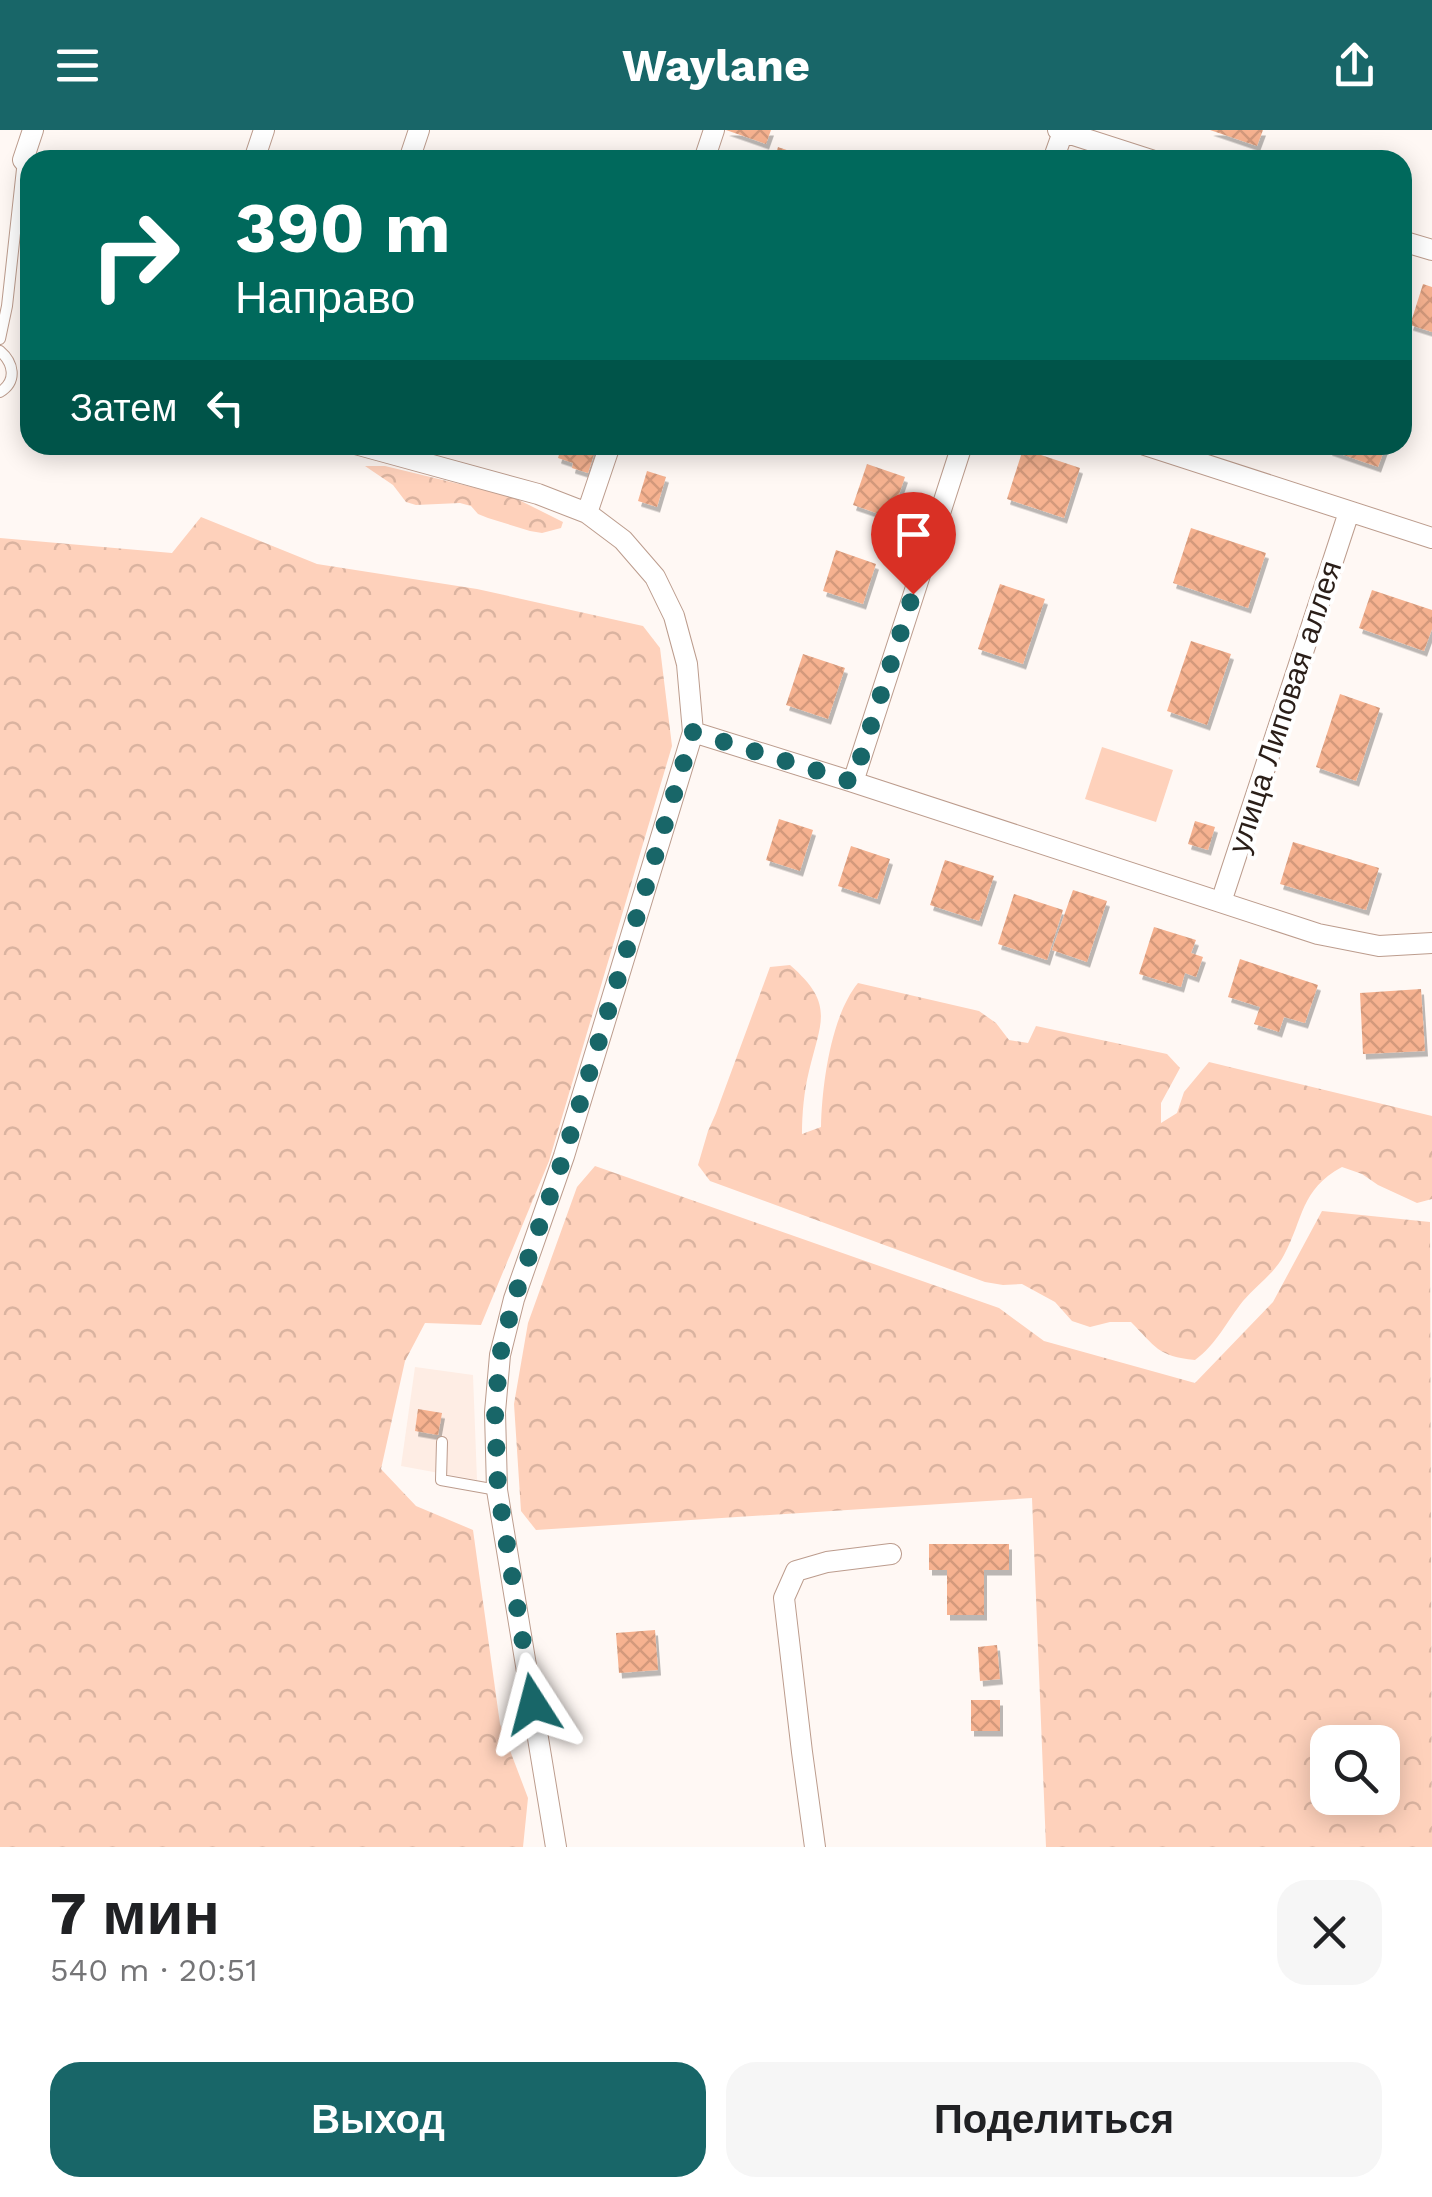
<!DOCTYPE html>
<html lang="ru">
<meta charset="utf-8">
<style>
:root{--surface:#fff;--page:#f6f6f6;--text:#202124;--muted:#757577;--accent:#186668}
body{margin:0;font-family:"Work Sans",sans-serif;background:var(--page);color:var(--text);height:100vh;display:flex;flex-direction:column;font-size:38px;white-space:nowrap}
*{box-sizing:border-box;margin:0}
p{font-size:32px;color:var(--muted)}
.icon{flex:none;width:55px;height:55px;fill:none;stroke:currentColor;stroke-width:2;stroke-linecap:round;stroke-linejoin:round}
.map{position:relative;height:1717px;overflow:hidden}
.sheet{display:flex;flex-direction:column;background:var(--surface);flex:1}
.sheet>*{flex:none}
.hud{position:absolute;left:20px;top:20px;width:1392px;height:305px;border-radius:30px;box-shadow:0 5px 25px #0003;background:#00695c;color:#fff;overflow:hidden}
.fabs{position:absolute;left:1310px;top:1595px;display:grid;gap:20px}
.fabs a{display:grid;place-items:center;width:90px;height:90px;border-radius:20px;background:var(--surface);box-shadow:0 5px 25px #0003;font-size:50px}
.pin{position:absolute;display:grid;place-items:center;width:85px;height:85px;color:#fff;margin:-102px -42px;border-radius:50% 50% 50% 0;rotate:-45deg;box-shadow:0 0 10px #0007}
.pin .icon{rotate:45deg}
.me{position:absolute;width:110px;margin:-55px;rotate:351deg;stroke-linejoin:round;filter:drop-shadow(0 0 8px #0008)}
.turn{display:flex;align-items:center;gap:35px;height:210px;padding:0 50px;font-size:45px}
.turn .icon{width:130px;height:130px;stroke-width:2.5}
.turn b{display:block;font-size:70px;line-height:85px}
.then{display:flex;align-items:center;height:95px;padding:0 50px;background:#0003;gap:20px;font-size:38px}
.round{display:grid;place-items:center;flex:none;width:105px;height:105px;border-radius:30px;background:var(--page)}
.head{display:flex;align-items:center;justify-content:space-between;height:170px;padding:0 50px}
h1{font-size:60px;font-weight:700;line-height:75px}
.cta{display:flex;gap:20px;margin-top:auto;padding:20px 50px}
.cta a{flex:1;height:115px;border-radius:30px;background:var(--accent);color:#fff;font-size:40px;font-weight:700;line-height:115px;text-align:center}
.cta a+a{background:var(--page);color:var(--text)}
header{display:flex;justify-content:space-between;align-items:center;height:130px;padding:0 50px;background:var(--accent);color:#fff;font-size:45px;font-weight:700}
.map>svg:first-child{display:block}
.built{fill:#feede4}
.green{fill:#fed1bb}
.forest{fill:url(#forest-crowns);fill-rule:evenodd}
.building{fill:url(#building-cross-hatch);filter:url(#shadow)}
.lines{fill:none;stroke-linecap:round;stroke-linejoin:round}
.lane-casing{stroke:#bc9c8d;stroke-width:12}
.street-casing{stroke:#bc9c8d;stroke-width:22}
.lane{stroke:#fff;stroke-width:10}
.street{stroke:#fff;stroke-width:20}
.route{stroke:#186668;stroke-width:18;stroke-dasharray:0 32.4}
.labels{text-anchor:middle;stroke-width:8;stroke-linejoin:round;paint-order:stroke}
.street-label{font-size:30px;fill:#2a1e18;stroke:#fff}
</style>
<header><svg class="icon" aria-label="menu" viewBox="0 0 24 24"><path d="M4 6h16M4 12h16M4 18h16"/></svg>Waylane<svg class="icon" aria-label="share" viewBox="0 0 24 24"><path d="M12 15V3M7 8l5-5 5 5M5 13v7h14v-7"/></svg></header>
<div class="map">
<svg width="1432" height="1717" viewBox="0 0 1432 1717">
<defs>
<pattern id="forest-crowns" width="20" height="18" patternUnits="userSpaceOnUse" patternTransform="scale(2.5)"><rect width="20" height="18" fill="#fed1bb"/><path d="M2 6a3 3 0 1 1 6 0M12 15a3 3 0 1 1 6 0" fill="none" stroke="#dab3a0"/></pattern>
<pattern id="building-cross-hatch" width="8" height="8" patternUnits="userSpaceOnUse" patternTransform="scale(2.5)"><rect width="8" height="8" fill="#f6b290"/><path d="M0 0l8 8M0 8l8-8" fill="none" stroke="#d3997b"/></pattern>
<filter id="shadow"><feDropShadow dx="3" dy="5.5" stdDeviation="0" flood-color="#0004"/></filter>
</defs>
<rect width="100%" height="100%" fill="#fff8f4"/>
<path class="built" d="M415,1237L473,1245L477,1350L401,1336Z"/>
<path class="green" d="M1102,617L1173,640L1156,692L1085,669Z"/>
<path class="forest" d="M365,336H385L513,367L563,392L561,398L542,403L530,401L488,388L478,384L471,376L460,373L416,375L406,372L393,355Z
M201,387L317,434L477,459L643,496L660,518L672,616L549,1031L481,1195L425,1193L405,1231L381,1339L416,1376L473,1400L500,1594L528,1668L523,1717H0V408L172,423Z
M790,835C835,874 821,891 809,941C804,961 802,984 802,1004L821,997C822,954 831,886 858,853L979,881L996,893L1009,910L1028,913L1036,896L1167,924L1180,938L1161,973V993L1177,983L1184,962L1209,932L1432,986V1069L1417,1073L1378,1055L1362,1044L1342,1037C1300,1060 1304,1088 1284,1125C1274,1144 1257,1155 1243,1171C1227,1191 1216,1215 1195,1230C1157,1226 1156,1217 1131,1192H1110L1090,1197L1072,1191L1055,1172L1022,1154L1003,1155L985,1152L710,1051L698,1035L708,1001L716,983L770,837Z
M595,1036L999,1178L1044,1211L1195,1253L1273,1172L1322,1081L1430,1092L1432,1717H1046L1032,1368L536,1400L521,1381L514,1274L528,1193L577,1057ZM1382,1612V1668H1328V1612Z"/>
<path class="building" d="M726,0H771L766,14Z
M1210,0H1263L1257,16Z
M778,17L813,29V30H774Z
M1423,154L1432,157V202L1410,195Z
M562,315H597L588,343L572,338L573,333L558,328Z
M1331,315H1386L1378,337L1329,320Z
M1023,319L1080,338L1064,388L1007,369Z
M867,334L905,347L891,388L853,375Z
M647,341L666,347L657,377L638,371Z
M1191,398L1266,423L1248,478L1173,453Z
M836,420L876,434L863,474L823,461Z
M1000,454L1045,469L1023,534L978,519Z
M1372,460L1432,480V499L1424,521L1359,498Z
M1191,511L1231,524L1207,595L1167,581Z
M803,524L845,538L828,589L786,575Z
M1340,564L1380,578L1356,651L1316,637Z
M779,689L813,700L800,741L766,730Z
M1195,691L1215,697L1208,720L1188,714Z
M1293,712L1379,738L1366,780L1280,754Z
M851,716L890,729L877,769L838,756Z
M945,730L994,746L979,791L930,775Z
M1073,760L1107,771L1087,832L1052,820Z
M1014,764L1063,780L1047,830L998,814Z
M1154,797L1196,810L1191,823L1203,827L1196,847L1185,843L1181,857L1139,844Z
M1240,829L1318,855L1305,893L1284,887L1279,902L1254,894L1260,877L1228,867Z
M1421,859L1425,921L1363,924L1360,863Z
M418,1279L442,1283L438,1305L415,1301Z
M929,1414H1009V1440H984V1485H947V1440H929Z
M655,1500L658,1540L619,1543L616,1503Z
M997,1515L1000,1549L980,1551L978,1517Z
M971,1570H1000V1601H971Z"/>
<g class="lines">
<g class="lane-casing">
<path id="lane" d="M0,209L7,176L23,30
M0,221C13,232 18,251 0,262
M442,1312L441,1350L497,1360"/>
</g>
<g class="street-casing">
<path id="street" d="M1058,0L1151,30
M23,30L33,0
M254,30L264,0
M409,30L419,0
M704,30L714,0
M1053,30L1063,2
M1402,111L1432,120
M359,315L538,364L587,383L623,410L655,447L674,486L687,534L693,602L564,1026L514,1169L500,1225L495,1282L497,1360L556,1717
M1145,315L1432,408
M587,383L610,315
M693,602L853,652L1318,804L1379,816L1432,813
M853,652L962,315
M1221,772L1349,382
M815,1717L802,1622L784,1468L796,1441L827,1432L891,1424"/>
</g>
<use href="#lane" class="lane"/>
<use href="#street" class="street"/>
</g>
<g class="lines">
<path class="route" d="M533,1574L498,1360L495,1282L500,1225L514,1169L564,1026L693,602L853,652L913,464"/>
</g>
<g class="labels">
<g class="street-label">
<text transform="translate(1285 577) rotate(-72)" y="10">улица Липовая аллея</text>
</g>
</g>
</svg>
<div class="fabs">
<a><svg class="icon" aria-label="search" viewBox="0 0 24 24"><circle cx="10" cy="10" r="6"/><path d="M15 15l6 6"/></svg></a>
</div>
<div class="pin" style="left:913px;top:464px;background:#d93025"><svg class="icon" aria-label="arrive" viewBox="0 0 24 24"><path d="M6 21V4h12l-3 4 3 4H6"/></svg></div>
<svg class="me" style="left:533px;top:1574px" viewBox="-20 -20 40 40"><path d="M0-17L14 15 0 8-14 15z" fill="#186668" stroke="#fff" stroke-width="4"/></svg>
<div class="hud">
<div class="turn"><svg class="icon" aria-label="right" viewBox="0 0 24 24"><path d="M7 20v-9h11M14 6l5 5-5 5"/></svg><div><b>390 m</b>Направо</div></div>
<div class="then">Затем<svg class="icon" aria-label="left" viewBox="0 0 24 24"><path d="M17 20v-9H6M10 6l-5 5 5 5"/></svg></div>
</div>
</div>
<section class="sheet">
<div class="head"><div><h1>7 мин</h1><p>540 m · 20:51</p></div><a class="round"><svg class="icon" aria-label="close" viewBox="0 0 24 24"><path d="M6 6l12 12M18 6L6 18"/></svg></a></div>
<div class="cta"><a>Выход</a><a>Поделиться</a></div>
</section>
